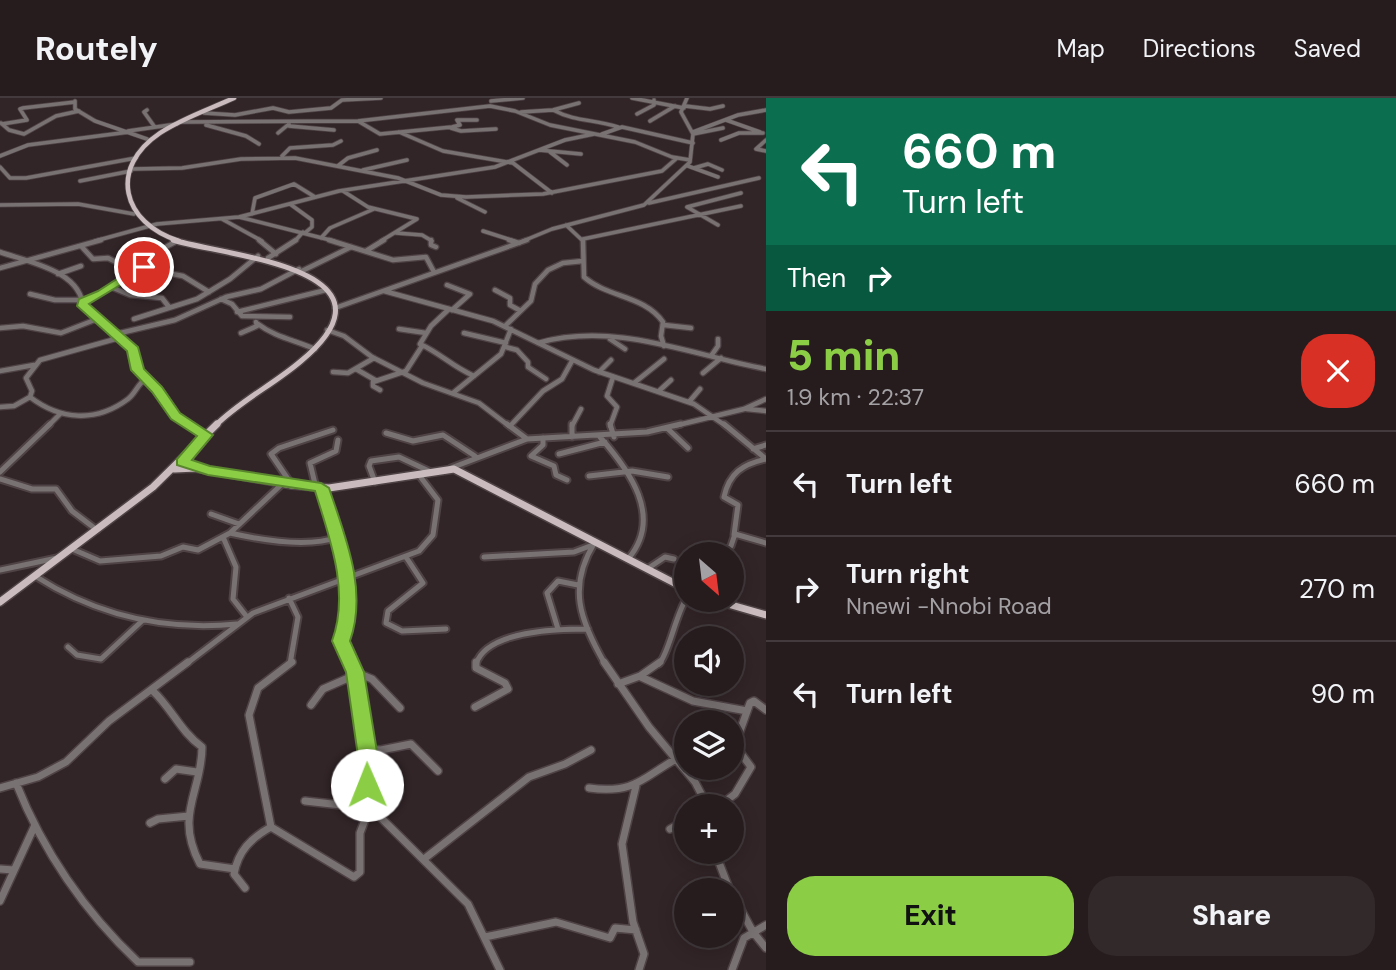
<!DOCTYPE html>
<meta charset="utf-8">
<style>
:root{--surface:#261c1e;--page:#32292b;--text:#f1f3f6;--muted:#a4a1a4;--line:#423a3c;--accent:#8bce46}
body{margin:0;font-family:"DM Sans",sans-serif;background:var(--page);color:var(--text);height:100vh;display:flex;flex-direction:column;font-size:26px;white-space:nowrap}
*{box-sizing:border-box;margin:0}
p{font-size:23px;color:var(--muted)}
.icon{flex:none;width:38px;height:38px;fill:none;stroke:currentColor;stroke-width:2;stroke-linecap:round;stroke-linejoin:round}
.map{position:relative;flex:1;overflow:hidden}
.side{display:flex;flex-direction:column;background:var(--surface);width:630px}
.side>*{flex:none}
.top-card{background:#0b6e4f;color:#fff;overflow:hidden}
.needle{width:46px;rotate:152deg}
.buttons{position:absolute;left:674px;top:444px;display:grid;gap:14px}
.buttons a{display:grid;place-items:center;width:70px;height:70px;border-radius:50%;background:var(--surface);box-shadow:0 4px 18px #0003,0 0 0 2px var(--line);font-size:35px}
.pin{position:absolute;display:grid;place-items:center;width:60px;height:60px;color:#fff;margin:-30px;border:4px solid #fff;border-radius:50%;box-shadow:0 2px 7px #0007}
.me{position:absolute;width:77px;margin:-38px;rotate:359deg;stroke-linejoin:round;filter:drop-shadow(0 0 5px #0008)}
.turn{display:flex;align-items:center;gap:24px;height:147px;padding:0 21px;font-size:32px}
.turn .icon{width:91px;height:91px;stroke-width:2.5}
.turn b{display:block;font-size:49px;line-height:60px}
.then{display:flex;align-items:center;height:66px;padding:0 21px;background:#0003;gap:14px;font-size:26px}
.round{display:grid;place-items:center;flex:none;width:74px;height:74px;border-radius:28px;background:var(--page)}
.head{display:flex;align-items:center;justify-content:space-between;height:119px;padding:0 21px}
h1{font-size:42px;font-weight:800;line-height:52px;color:var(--accent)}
.button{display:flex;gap:14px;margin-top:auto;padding:14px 21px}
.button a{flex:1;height:80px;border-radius:28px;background:var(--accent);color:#111;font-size:28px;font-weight:800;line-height:80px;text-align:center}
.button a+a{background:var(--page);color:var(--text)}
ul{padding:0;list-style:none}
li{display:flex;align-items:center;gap:21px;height:105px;padding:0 21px;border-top:2px solid var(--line)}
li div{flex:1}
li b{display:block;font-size:26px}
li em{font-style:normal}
header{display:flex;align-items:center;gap:42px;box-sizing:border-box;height:98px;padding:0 35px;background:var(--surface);border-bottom:2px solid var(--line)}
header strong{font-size:33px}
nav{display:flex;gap:38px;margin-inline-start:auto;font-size:24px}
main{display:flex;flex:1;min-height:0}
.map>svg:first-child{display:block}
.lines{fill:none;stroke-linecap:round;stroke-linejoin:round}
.minor-far3-casing{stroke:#4f4346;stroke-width:5}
.minor-far2-casing{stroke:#4f4346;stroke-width:7}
.minor-far1-casing{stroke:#4f4346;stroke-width:9}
.minor-casing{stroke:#4f4346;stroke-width:10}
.major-far2-casing{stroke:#4f4346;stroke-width:6}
.major-far1-casing{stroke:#4f4346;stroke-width:8}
.major-casing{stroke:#4f4346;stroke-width:10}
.minor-far3{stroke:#797273;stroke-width:3.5}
.minor-far2{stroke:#797273;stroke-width:4.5}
.minor-far1{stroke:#797273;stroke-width:5}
.minor{stroke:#797273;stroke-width:7}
.major-far2{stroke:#cabcbe;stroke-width:4.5}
.major-far1{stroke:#cabcbe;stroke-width:5}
.major{stroke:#cabcbe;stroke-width:7}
.route{fill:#8bce46;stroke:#5a862e;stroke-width:2}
</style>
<header>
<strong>Routely</strong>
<nav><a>Map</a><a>Directions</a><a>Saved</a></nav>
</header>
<main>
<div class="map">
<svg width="766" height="872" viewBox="0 0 766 872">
<rect width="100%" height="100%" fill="#322528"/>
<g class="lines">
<g class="minor-far3-casing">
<path id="minor-far3" d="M632,0L684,10
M75,3V11L95,23L147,41
M491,3L523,0
M685,8L710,11L723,8
M147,12L144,14L154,28
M553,12C576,24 594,21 618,29
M521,14L553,12L579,5
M204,15L235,17L273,10L289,14L331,10L342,2L381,0
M637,16L654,7V2
M726,22L760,34
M358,23L380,36L452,29L460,27L457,22H477
M650,23L675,8
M180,24L358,23L490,8L515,13L550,27L635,44L672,59L690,62
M1,25L9,32L24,36L56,18L79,13
M2,26L27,22L20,11L23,10L75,4
M206,27L246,38L259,46
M289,28L334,32
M451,30L461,33L496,31
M128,33L177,26
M399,34L443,53L513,65L552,95
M693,34L738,17L766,12
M278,35L289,26
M602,36L622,29L693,45
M693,36L723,30
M721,42L739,35H763
M766,42L756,51L766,53
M539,52L581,56
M550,54L567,67
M0,58L28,47L129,34
M282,58L290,50L333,47L341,43
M339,67L348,60L377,52
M688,68L718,79
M0,69L10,80H26L136,60
M694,70L708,66L722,72
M132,71L182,70L241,61L295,60L398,80L441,97L466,99L543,96L662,73L677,60
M363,72L407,62
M80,83L131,73
M343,93L368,109L417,121L381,143
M457,100L485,114
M649,105L759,80
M290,106L312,122V129L306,134
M0,107L78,106L134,116
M252,116L255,100L294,86L315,99
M239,119L334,143
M222,121L262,143
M566,127L583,143
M718,127L687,109L741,95
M483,133L514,143
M396,135L422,137L432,143
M321,140L330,130L374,111
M583,141L741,108
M95,143L157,126L239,119L339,93L495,69L565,42L594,36
M295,143L303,134
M523,143L552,131L644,107L690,64L693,36L681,14L687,0"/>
</g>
<g class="minor-far2-casing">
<path id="minor-far2" d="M259,142L276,156
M329,142L393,162L426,159L434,174
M431,142V147L436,149
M509,142L519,145
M583,142L584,179C608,200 644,197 663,224L661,238L664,248
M82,149L93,161L108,160L118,165L120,170L137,172
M366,153L384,142
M0,154C29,164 82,173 83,210L133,251L138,272L157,291L176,318L191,328
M268,160L296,142
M0,170L101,142
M302,173L351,149
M167,175L183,178L209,194
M58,176L81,168
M447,187L470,196L452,212
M111,189L130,197L162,200L169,209
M495,192L510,200V207L519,212
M384,193L493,223L594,272L694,306L726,328
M30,196L55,202H88L162,159V151L177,143
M221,201L232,206L242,218L290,219
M335,210L527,142
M449,211L431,228L420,246C440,255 453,269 474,278
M237,214L326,192
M134,221L197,201L230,181L258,158
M258,226C275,239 294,242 315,251
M664,227L691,230
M505,228L531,203L535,186L548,172L563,165L583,163
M0,230L23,228L61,235L97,221
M399,231L426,235
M327,232L344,238L372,259L423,285L479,305L509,328
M241,235L257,228L256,224
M464,235L506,245
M116,236L175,222L226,199L261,191L299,171
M119,240L40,262L26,280L32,293L30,299C60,322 96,325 128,301C136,295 138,285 146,281
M610,241L625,251
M538,245C615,223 691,257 766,271
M506,249L517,252L528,264V269L546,281
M711,258L718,248V241
M356,271L375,282
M0,273L34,267
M333,274L348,275L374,260
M599,274L611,262
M703,275L721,260
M634,285L664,261
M380,292L373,288V284L406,273L422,248
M660,292L671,282
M453,295L501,256L511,231
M689,304L700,291
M0,309L14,308L30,299
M747,311L766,313
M511,327L543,293L562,281L572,263
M48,328L60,316
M572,328L581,311
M610,328L617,309L607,298L613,279
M674,328L744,311L766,301"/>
</g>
<g class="minor-far1-casing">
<path id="minor-far1" d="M188,326L205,337
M507,326L527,341
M572,326V339
M610,326L614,339
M724,326L766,361
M667,330L688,350
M386,335L413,343L443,337L475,358
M600,339C629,372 664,419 628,461
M543,340V347L531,358L554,368L556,377L567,382
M753,351L766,347
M559,356L605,344
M451,370L527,341L647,334L681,326
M0,374L50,326
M589,378L632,373L668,379
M0,381L32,391H56L72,413L97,432
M375,384L369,368L371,363L399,359L431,374
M292,387L271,356L279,350L333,332
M316,390L310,365L336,353L338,342
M322,390C338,439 358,492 341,543L351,566
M211,416L239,426
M230,435C261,442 308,450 338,439
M734,437L738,407L724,399C729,375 743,366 766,361
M223,439L236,469L233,501L247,519
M595,444C567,489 580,522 605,566
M72,451L100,463L161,458L183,449L198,452L230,435L282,386
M722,457L731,448L735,436L766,445
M406,459L423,485L388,513L386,525L402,533L446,531
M484,459L574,454L590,448
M647,471L665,459L674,461
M0,472L57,460
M35,478C96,517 165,533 237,526
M289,500L298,519L290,566
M558,531L547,495L558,483L578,487
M68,549L77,557L101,561L143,522
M186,566L253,515L419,453L433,437L438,402L419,377
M476,566C487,532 559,531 588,531
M659,566C669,555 675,519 686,501"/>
</g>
<g class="minor-casing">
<path id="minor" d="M292,564L258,590L249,617L271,729L354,779L360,774V735L369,711
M350,564L355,574L370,672L366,705L468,806L500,872
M604,564L649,629L695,684L708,709
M355,574L372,581L400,610
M641,579L693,603L747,613
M618,586L640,578L660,564
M153,593C172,611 181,634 202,649C202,694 174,716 200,766L235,771
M311,607L323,591L355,577
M475,609L508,591L505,585L476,570V564
M732,646L736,644L750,605L754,603L766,612
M366,651L381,652L411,646L438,673
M165,681L176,671L197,674
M16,685C43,753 85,814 138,864H190
M636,688L622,746L633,824L644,856L639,872
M0,690L38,679L66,664L109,623L188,564
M589,690C640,697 645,675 686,656
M305,703L368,710
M718,709L735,696L751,669L734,646
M150,725L158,721L189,718
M670,731L686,722
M715,754L730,793
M424,761L529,679L565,666L591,652
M0,771L14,772
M245,790L234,776C238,753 251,740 271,729
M732,795L753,834L766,850
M0,803L35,727
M485,839L556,824L610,840L615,830L636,832
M732,872L744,840L766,827"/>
</g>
<g class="major-far2-casing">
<path id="major-far2" d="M179,143C122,125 108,70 160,35C183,20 210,11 234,0"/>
</g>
<g class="major-far1-casing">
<path id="major-far1" d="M173,142C224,158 412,170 301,263C273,287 241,302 215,328"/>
</g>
<g class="major-casing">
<path id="major" d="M175,371L196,370L292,387L329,390L454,371L686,491
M714,502L766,517
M0,504L153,389L217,326"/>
</g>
<use href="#minor-far3" class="minor-far3"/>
<use href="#minor-far2" class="minor-far2"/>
<use href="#minor-far1" class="minor-far1"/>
<use href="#minor" class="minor"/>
<use href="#major-far2" class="major-far2"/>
<use href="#major-far1" class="major-far1"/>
<use href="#major" class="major"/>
</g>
<path class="route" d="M140,166L150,169L89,206L138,249L144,271L162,289L180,315L213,337L192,362L210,368L321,385L329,390C345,438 368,492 350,543L364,574L380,672L374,693H360L357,687L360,672L346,574L332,543C350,494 330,441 315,393L208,377L177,367V361L197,338L171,321L152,294L131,272L127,253L77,208L79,201L98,193Z"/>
</svg>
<div class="buttons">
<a><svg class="needle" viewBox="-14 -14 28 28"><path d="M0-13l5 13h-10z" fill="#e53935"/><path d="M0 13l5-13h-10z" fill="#a4a1a4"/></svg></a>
<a><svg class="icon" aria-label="sound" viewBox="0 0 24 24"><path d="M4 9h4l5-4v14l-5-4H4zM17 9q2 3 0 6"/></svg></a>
<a><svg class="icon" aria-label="layers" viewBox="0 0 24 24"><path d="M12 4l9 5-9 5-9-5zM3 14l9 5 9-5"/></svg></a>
<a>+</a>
<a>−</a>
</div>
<div class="pin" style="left:144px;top:169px;background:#d93025"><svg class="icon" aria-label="arrive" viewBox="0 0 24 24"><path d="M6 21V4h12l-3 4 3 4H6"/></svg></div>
<svg class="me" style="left:367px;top:687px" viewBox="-20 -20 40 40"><circle r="19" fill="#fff"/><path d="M0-13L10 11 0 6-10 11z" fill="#8bce46"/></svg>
</div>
<section class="side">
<div class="top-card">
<div class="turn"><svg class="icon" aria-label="left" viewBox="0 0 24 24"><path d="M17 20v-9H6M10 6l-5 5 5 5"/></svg><div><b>660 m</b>Turn left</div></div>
<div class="then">Then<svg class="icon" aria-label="right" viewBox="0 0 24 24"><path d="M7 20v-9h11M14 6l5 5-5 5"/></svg></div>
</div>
<div class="head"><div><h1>5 min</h1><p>1.9 km · 22:37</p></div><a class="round" style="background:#d93025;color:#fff"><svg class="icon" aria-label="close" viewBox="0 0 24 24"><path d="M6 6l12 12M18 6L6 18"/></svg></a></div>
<ul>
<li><svg class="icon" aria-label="left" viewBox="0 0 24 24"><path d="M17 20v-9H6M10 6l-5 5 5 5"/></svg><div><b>Turn left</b></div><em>660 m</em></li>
<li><svg class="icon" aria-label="right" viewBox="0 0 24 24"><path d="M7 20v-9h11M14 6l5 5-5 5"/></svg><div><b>Turn right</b><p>Nnewi -Nnobi Road</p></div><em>270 m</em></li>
<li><svg class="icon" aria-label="left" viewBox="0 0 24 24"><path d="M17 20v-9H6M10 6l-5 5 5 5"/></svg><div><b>Turn left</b></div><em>90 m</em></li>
</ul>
<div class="button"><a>Exit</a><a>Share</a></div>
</section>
</main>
